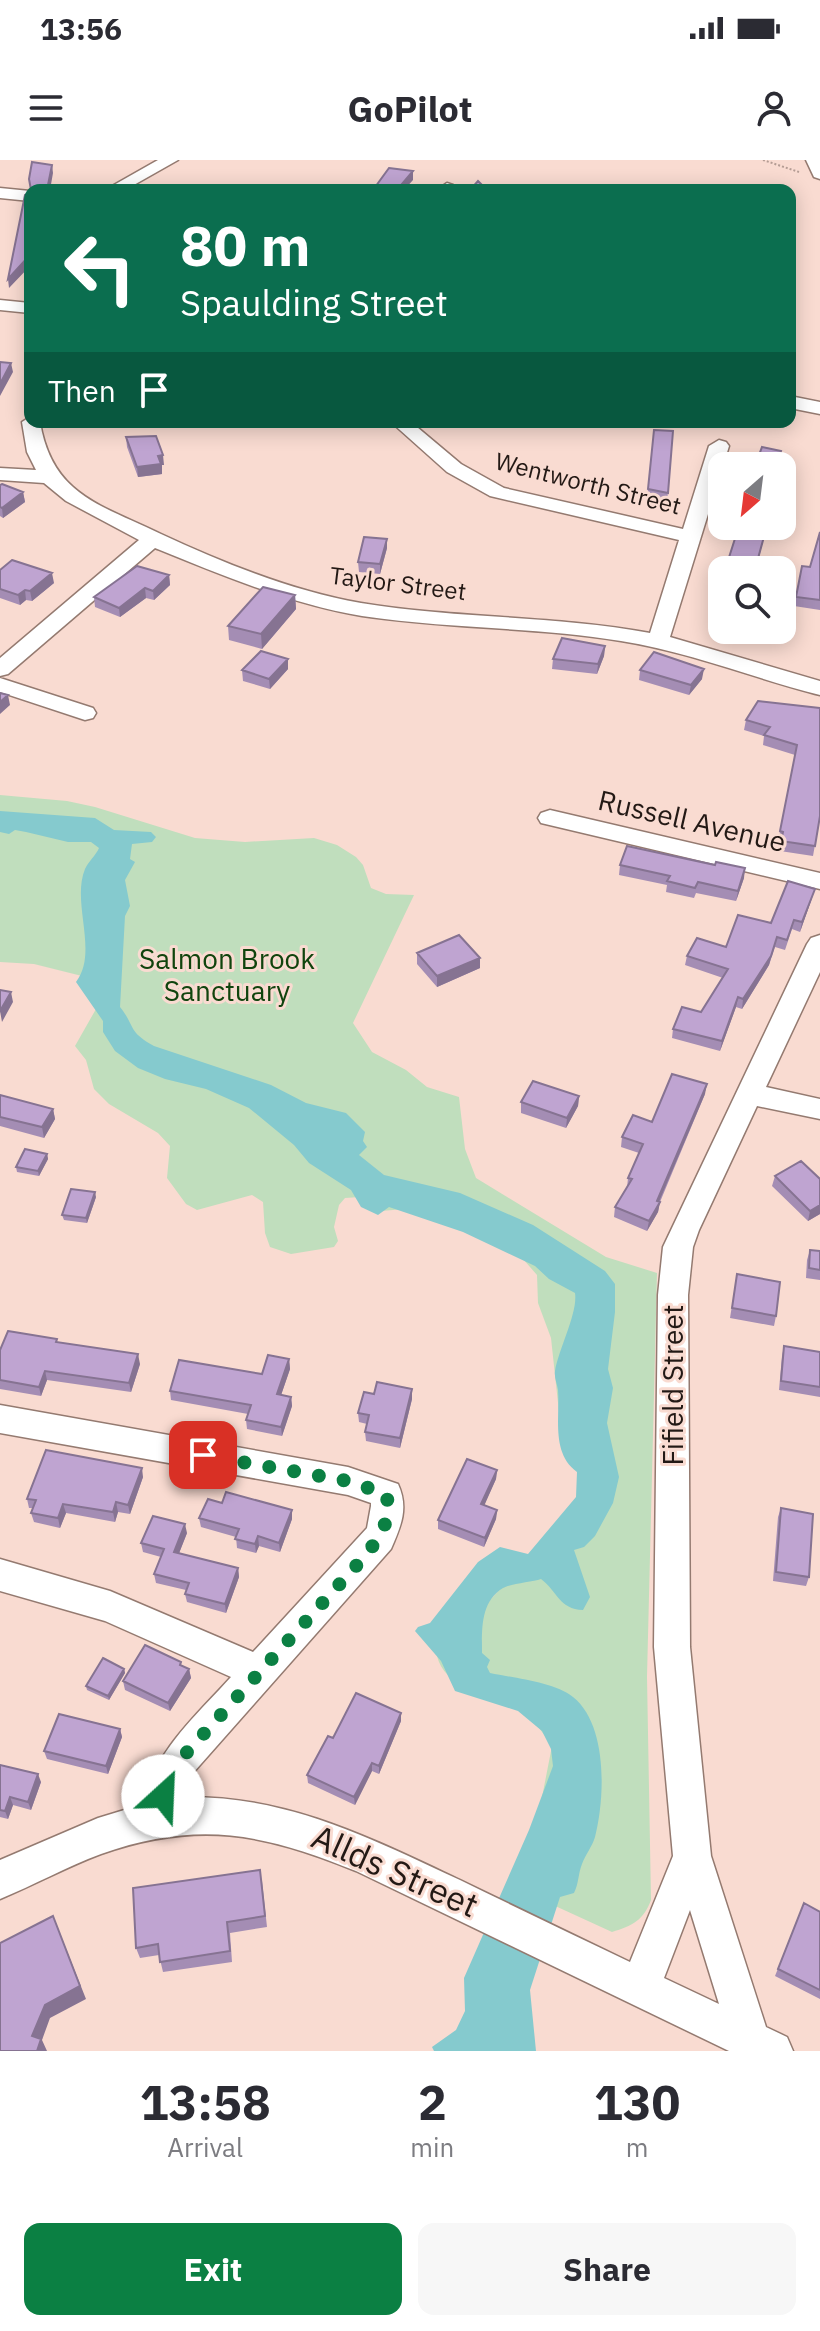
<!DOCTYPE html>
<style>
:root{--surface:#fff;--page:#f7f7f7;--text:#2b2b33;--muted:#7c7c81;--accent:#0b8043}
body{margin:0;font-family:"IBM Plex Sans",sans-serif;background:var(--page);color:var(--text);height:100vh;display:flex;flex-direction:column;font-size:30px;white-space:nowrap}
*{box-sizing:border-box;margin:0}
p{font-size:26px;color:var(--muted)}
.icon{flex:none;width:44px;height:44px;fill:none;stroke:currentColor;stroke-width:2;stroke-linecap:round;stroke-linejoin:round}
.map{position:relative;height:1891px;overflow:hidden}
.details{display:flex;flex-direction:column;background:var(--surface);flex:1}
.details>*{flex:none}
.guide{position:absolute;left:24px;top:24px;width:772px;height:244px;border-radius:16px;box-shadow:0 4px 20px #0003;background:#0b6e4f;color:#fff;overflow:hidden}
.needle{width:52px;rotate:208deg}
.fabs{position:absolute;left:708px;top:292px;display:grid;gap:16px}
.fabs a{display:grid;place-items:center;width:88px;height:88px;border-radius:16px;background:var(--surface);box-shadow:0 4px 20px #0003;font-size:40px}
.pin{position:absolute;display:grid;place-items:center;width:68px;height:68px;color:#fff;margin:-34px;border-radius:16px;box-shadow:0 4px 12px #0006}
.me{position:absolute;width:88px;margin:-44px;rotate:25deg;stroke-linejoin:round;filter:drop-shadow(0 0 6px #0008)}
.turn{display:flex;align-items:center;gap:28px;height:168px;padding:0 24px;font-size:36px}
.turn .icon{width:104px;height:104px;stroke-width:2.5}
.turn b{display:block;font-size:56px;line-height:68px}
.then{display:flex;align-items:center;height:76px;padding:0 24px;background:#0003;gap:16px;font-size:30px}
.eta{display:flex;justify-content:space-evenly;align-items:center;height:136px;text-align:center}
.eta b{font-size:48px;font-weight:700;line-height:56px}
.cta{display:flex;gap:16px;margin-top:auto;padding:16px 24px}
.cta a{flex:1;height:92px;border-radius:16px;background:var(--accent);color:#fff;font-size:32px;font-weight:700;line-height:92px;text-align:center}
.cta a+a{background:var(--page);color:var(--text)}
.status{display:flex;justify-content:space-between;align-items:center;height:56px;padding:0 40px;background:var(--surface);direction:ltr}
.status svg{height:22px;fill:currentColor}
header{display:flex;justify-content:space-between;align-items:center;height:104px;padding:0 24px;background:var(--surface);font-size:36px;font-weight:700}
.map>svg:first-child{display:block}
.green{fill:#c0debd}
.water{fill:#85cace}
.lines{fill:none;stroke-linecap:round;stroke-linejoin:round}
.minor-casing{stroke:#947a70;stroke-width:3}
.path{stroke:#b49c94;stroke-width:2;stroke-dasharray:2 2;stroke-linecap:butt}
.minor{fill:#fff;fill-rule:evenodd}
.wall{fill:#a48db4}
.shaded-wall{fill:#867392}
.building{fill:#bfa4d1;stroke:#867392;stroke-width:2}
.route{stroke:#0b8043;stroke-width:14;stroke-dasharray:0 25.2}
.labels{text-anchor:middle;stroke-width:6;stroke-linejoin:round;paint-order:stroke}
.far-street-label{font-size:24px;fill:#231915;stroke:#f9dbd1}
.street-label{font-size:28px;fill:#231915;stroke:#f9dbd1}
.park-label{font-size:28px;fill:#10440d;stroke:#f9dbd1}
.near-street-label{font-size:34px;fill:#231915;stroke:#f9dbd1}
</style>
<div class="status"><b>13:56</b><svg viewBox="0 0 49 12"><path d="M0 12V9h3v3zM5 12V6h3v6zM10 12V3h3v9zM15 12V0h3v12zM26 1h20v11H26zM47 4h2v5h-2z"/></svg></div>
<header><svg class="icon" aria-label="menu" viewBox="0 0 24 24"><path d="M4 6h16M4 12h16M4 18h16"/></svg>GoPilot<svg class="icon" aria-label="person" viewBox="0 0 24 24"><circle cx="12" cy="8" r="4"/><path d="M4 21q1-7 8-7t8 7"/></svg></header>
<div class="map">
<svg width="820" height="1891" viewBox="0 0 820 1891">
<rect width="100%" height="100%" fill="#f9dbd1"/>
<path class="green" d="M0,635L67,641L95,647L195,678L245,682L314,678L337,685L356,697L363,705L371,728L386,734L414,735L353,863L372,892L406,910L427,927L459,937L465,989L476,1018L606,1097L657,1113L647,1517L651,1740C644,1760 632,1766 612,1772L516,1728L535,1673L552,1586C544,1574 535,1561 523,1553C496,1535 446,1532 437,1496L573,1352L581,1319L559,1252L551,1178L538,1143L537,1115L516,1091L405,1049L381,1051L360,1037L345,1038L339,1045L334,1067L338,1081L334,1087L291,1094L270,1087L265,1073L263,1042L252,1035L197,1050L186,1044L167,1018L170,986L158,973L109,944L94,929L86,900L75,886L96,849L82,816L34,804L0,802Z"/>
<path class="water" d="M0,651L95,658L114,670L151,672L156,677L152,682L132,684L130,699L135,702L125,720L130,746L125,756L120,847C136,867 127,871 154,886L271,925L306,943L346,953L365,972L363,981L367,987L359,995L384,1015L460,1033L533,1065L605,1111L615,1124V1152L608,1209L613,1228L607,1263L619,1317L613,1343L595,1376L584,1387L574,1390L590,1437L583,1450C559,1449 558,1432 541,1419C532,1422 509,1424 503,1428C480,1442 482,1470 482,1493L490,1500L487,1507L490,1513C514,1518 554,1522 573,1537C608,1565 605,1638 595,1677C592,1687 585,1695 582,1704C578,1714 579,1723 574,1733L560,1737L530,1830L536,1891H434L432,1887L456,1870L465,1851L464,1818L529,1670L553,1606L551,1589L542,1571L518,1551L455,1531L441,1501L415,1471L418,1467L430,1463L478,1402L500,1387L528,1394L576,1337L577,1312C551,1293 560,1258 558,1230C557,1223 554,1218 555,1211C559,1188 578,1153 575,1133L549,1119L535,1106L463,1072L389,1047L378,1055L361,1047L351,1030L309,1003L294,985L249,948L206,929L165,919L138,908L115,891L103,872V861L76,822C99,792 71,743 85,709C88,702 96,695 99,688L91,682H68L26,672L15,670L9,674L0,672Z"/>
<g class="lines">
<g class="minor-casing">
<path id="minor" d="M158,0H178L125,30H105Z
M806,0H820V19L814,17Z
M447,23L453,25L454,30H437Z
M0,28L30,31V41L0,38Z
M0,140L30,143V153L0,150Z
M790,236L820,242V254L790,248Z
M30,257V262H40C52,336 102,345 161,374C223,403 292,431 361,443C456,459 554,455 650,473L679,380L490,336L447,312L391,262H411L461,304L504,328L683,369L709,286L719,280L726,282L729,286L670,477L820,521V535C753,518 690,492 621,481C536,467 448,469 362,456C291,444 221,415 155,388L8,514L0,516V498L139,380L66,341L44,323L0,320V308L36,310L27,292L22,262Z
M0,518L93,548L96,553L93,558L85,560L0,532Z
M550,650L820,713V729L541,663L538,658L541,653Z
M820,775V812L766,927L820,939V959L757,946L699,1070L693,1087L688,1135L690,1487L711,1696L766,1867L787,1877L793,1891H729L356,1711C262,1673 198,1660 101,1694C66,1707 34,1725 0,1739V1700L98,1658L144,1644C154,1591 196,1556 231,1517L105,1461L0,1431V1399L110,1431L253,1492L367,1368L371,1346V1343L348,1335L0,1273V1245L348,1307L398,1324C409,1348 401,1366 391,1389L193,1613L182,1637C286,1635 368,1677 460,1720C517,1748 574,1775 630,1802L673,1696L654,1487L658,1135L663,1087L807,784L811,778ZM690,1750L719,1844L664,1818Z"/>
</g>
<path class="path" d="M763,0L799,12"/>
<use href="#minor" class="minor"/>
</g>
<path class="wall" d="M654,270L673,271L667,343L647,339Z
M126,277L164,305H162V314L138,317L127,287Z
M0,325L23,332L25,342L3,358L0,356Z
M820,372V450L794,446L802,406L810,407Z
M759,373H765L756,410H725Z
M387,379V388L380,414L359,412L358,402Z
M0,410L54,423L32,441L26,440L20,445L0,438Z
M169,415L170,425L154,440L146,438L120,457L95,447L94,437Z
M722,421V436H719Z
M295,435L296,449L262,489L229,480L228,466Z
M605,486L604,496L597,514L552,509L553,499Z
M288,509L270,529L243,521L242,510Z
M640,510L702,519L689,535L639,520Z
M820,548V656L813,696L780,691L781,682L778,681L795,595L763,585L764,576L744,570L746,560Z
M620,705L744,718L736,741L696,733L694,738L666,732L667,725L619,715Z
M812,738L800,772L792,769L785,790L775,787L769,805L742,849L736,847L720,891L672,878L673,869L701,852L723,818L685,805L687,796L726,787L771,763Z
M417,793L480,808L437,827L417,804Z
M705,934L660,1042L658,1052L647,1071L614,1057L615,1047L627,1028L628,1018L639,993L621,987L622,977Z
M0,935L53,949L55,959L44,978L0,966Z
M579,936L578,946L566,968L521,953V942Z
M47,994L48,999L39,1016L17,1012L16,1007Z
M775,1016L820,1019V1054L808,1061L772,1026Z
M96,1037L87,1063L64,1060L62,1055Z
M810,1090L820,1091V1120L806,1118L807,1100Z
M737,1114L776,1156L774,1166L730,1158Z
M58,1183L140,1204L131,1232L47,1220L41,1236L0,1229V1190Z
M784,1186L820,1192V1237L779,1230L782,1196Z
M289,1199L290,1209L281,1235L291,1237L292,1246L282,1276L247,1269L246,1260L248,1254L171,1240L170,1231L262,1214Z
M412,1229V1239L400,1288L366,1281L365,1272L367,1264L359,1262L358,1253L374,1234Z
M497,1310L496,1319L484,1345L497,1350L496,1359L484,1387L438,1369V1360Z
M143,1317L130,1354L118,1352L115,1362L66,1353L60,1368L34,1362L31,1353L33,1348H29L27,1339Z
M781,1348L809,1417L806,1426L773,1421L778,1357Z
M199,1358L292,1359L280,1392L259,1386L256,1393L237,1388L236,1377L201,1367Z
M187,1373L179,1393L238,1408L239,1417L226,1453L187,1442L185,1434L186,1430L156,1423L154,1414L161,1397L143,1392L141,1383Z
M182,1506L189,1509L191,1518L170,1551L125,1530L123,1521Z
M124,1509L125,1513L109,1540L87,1530L86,1526Z
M401,1561L379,1614L372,1611L355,1645L308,1623L307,1615L333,1578Z
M120,1569L122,1577L108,1614L47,1599L44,1591Z
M0,1605L41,1622L31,1650L13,1645L8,1659L0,1657Z
M262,1721L267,1767L230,1773L232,1802L163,1812L159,1795L140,1798L136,1788Z
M804,1743L820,1752V1839L775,1816Z"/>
<path class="shaded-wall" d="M52,5L53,13L50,30H47Z
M413,11V20L404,30H397Z
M30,95V106L9,128L8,119Z
M11,203L13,212L0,236V224Z
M163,295L164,305H162V314L138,317L137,307L158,296Z
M23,332L25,342L3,358L2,348Z
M387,379V388L380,414V404Z
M52,413L54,423L32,441L30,431Z
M169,415L170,425L154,440L153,431Z
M145,428L146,438L120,457L119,448Z
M25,430L26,440L20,445L18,435Z
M295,435L296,449L262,489L261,474Z
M605,486L604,496L597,514L598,504Z
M288,499V509L270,529L269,519Z
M704,509L702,519L689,535L691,525Z
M8,535L10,545L0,554V542Z
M745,708L744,718L736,741L738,731Z
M815,729L812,738L800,772L802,762Z
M777,777L769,805L742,849L743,839Z
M480,798V808L437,827V816Z
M11,832L13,842L2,862L0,851Z
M738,837L736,847L720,891L722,881Z
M707,924L705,934L658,1044L660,1042L658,1052L647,1071L649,1061Z
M579,936L578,946L566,968L567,958Z
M53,949L55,959L44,978L42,967Z
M47,994L48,999L39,1016L38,1011Z
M95,1032L96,1037L87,1063L86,1058Z
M820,1045V1054L808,1061L810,1051Z
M138,1194L140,1204L131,1232L129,1223Z
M289,1199L290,1209L278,1244L277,1234Z
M45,1211L47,1220L41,1236L39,1227Z
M412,1229V1239L400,1288V1278Z
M291,1237L292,1246L282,1276L281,1267Z
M142,1308L143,1317L130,1354L128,1345Z
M497,1310L496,1319L481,1353V1344Z
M116,1342L118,1352L115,1362L113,1352Z
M63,1344L66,1353L60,1368L58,1358Z
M292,1350V1359L280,1392L279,1383Z
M497,1350L496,1359L484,1387L485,1378Z
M185,1364L187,1373L176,1401L174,1392Z
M258,1376L259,1386L256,1393L255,1384Z
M238,1408L239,1417L226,1453L225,1444Z
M124,1509L125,1513L109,1540L108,1536Z
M189,1509L191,1518L170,1551L168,1543Z
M401,1553V1561L379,1614V1606Z
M120,1569L122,1577L108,1614L106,1606Z
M372,1603V1611L355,1645L354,1637Z
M38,1614L41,1622L31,1650L28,1642Z
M10,1637L13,1645L8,1659L5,1651Z
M53,1756L86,1839L50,1858L42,1880L47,1891H37L32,1876Z"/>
<path class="building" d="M32,2L52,5L47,30H31L29,19Z
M389,8L413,11L397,30H373Z
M478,21L487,30H470Z
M30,33V95L8,119L25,35Z
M0,202L11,203L0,224Z
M654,270L673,271L668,333L648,329Z
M156,276L163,295L158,296L161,304L137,307L126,277Z
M762,287L781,291L776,306H755Z
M2,324L23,332L2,348L0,347V325Z
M739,366H759L756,372L765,373L757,402L749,400L747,410H725Z
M820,372V440L796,437L802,406L810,407Z
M364,377L387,379L380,404L358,402Z
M12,400L52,413L30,431L25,430L18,435L0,429V410Z
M137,406L169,415L153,431L145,428L119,448L94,437Z
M263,427L295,435L261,474L228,466Z
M562,478L605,486L598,504L553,499Z
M261,491L288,499L269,519L242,510Z
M654,492L704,509L691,525L640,510Z
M0,533L8,535L0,542Z
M758,541L820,548V656L815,686L781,681L783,672L780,671L797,585L764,575L770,567L746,560Z
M627,686L715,705L716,702L745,708L738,731L698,722L695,728L667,721L670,716L620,705Z
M788,721L815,729L802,762L794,760L787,780L777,777L771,796L743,839L738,837L722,881L673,869L682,847L701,852L728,809L687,796L697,778L726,787L738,755L771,763Z
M459,775L480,798L437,816L417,793Z
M0,830L11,832L0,851Z
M672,914L707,924L657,1041L660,1042L649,1061L615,1047L632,1019L628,1018L643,984L622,977L633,955L652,962Z
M533,921L579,936L567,958L521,942Z
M0,935L53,949L42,967L0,957Z
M25,989L47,994L38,1011L16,1007Z
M801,1001L820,1019V1045L810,1051L775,1016Z
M71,1029L95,1032L86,1058L62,1055Z
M810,1090L820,1091V1110L809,1108Z
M737,1114L780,1122L776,1156L732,1148Z
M8,1171L57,1179L56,1182L138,1194L129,1223L45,1211L39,1227L0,1220V1190Z
M784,1186L820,1192V1227L781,1221Z
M268,1195L289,1199L277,1234L291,1237L281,1267L246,1260L251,1245L170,1231L179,1200L262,1214Z
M377,1222L412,1229L400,1278L365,1272L369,1255L358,1253L364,1232L374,1234Z
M46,1290L142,1308L128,1345L116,1342L113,1352L63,1344L58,1358L31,1353L36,1340L27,1339Z
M467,1299L497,1310L481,1344L497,1350L485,1378L438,1360Z
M226,1332L292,1350L279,1383L258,1376L255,1384L235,1379L239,1369L199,1358L208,1339L222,1343Z
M781,1348L813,1354L809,1417L776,1412Z
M153,1356L185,1364L174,1392L238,1408L225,1444L185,1434L189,1423L154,1414L164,1389L141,1383Z
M145,1485L181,1502L180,1505L189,1509L168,1543L123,1521Z
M103,1498L124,1509L108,1536L86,1526Z
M356,1533L401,1553L379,1606L372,1603L354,1637L307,1615L328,1576L333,1578Z
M59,1554L120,1569L106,1606L44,1591Z
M0,1605L38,1614L28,1642L10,1637L5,1651L0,1650Z
M260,1710L265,1756L227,1762L230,1791L160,1802L158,1784L136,1788L133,1728Z
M804,1743L820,1752V1830L778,1809Z
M53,1756L80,1826L45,1845L32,1876L41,1879L37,1891H0V1783Z"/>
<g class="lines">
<path class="route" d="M163,1636L171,1614L180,1600L366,1395C380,1376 393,1359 386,1334L348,1321L203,1295"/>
</g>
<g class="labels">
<g class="far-street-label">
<text transform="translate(588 324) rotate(14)" y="8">Wentworth Street</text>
<text transform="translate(398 424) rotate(7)" y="8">Taylor Street</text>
</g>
<g class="street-label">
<text transform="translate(692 661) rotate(13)" y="10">Russell Avenue</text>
<text transform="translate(673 1225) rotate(-90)" y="10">Fifield Street</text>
</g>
<g class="park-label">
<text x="227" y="809">Salmon Brook<tspan x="227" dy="32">Sanctuary</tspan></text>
</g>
<g class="near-street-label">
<text transform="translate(395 1711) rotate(24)" y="12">Allds Street</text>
</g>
</g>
</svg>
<div class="fabs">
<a><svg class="needle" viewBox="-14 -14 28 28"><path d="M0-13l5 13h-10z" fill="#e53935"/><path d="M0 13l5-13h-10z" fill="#7c7c81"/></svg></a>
<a><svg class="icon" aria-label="search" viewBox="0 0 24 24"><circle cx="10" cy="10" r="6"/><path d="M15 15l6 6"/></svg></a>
</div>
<div class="pin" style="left:203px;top:1295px;background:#d93025"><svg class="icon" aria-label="arrive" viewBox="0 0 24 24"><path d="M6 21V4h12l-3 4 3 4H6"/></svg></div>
<svg class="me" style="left:163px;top:1636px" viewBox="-20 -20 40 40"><circle r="19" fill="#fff"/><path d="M0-13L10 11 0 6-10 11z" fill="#0b8043"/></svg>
<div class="guide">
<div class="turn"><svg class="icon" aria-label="left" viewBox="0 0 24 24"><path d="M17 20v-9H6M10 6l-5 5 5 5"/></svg><div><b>80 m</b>Spaulding Street</div></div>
<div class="then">Then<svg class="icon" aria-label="arrive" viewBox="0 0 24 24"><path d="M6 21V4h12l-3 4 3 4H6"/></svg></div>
</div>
</div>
<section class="details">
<div class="eta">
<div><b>13:58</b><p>Arrival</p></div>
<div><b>2</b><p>min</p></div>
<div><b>130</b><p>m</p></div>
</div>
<div class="cta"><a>Exit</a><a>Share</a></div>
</section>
